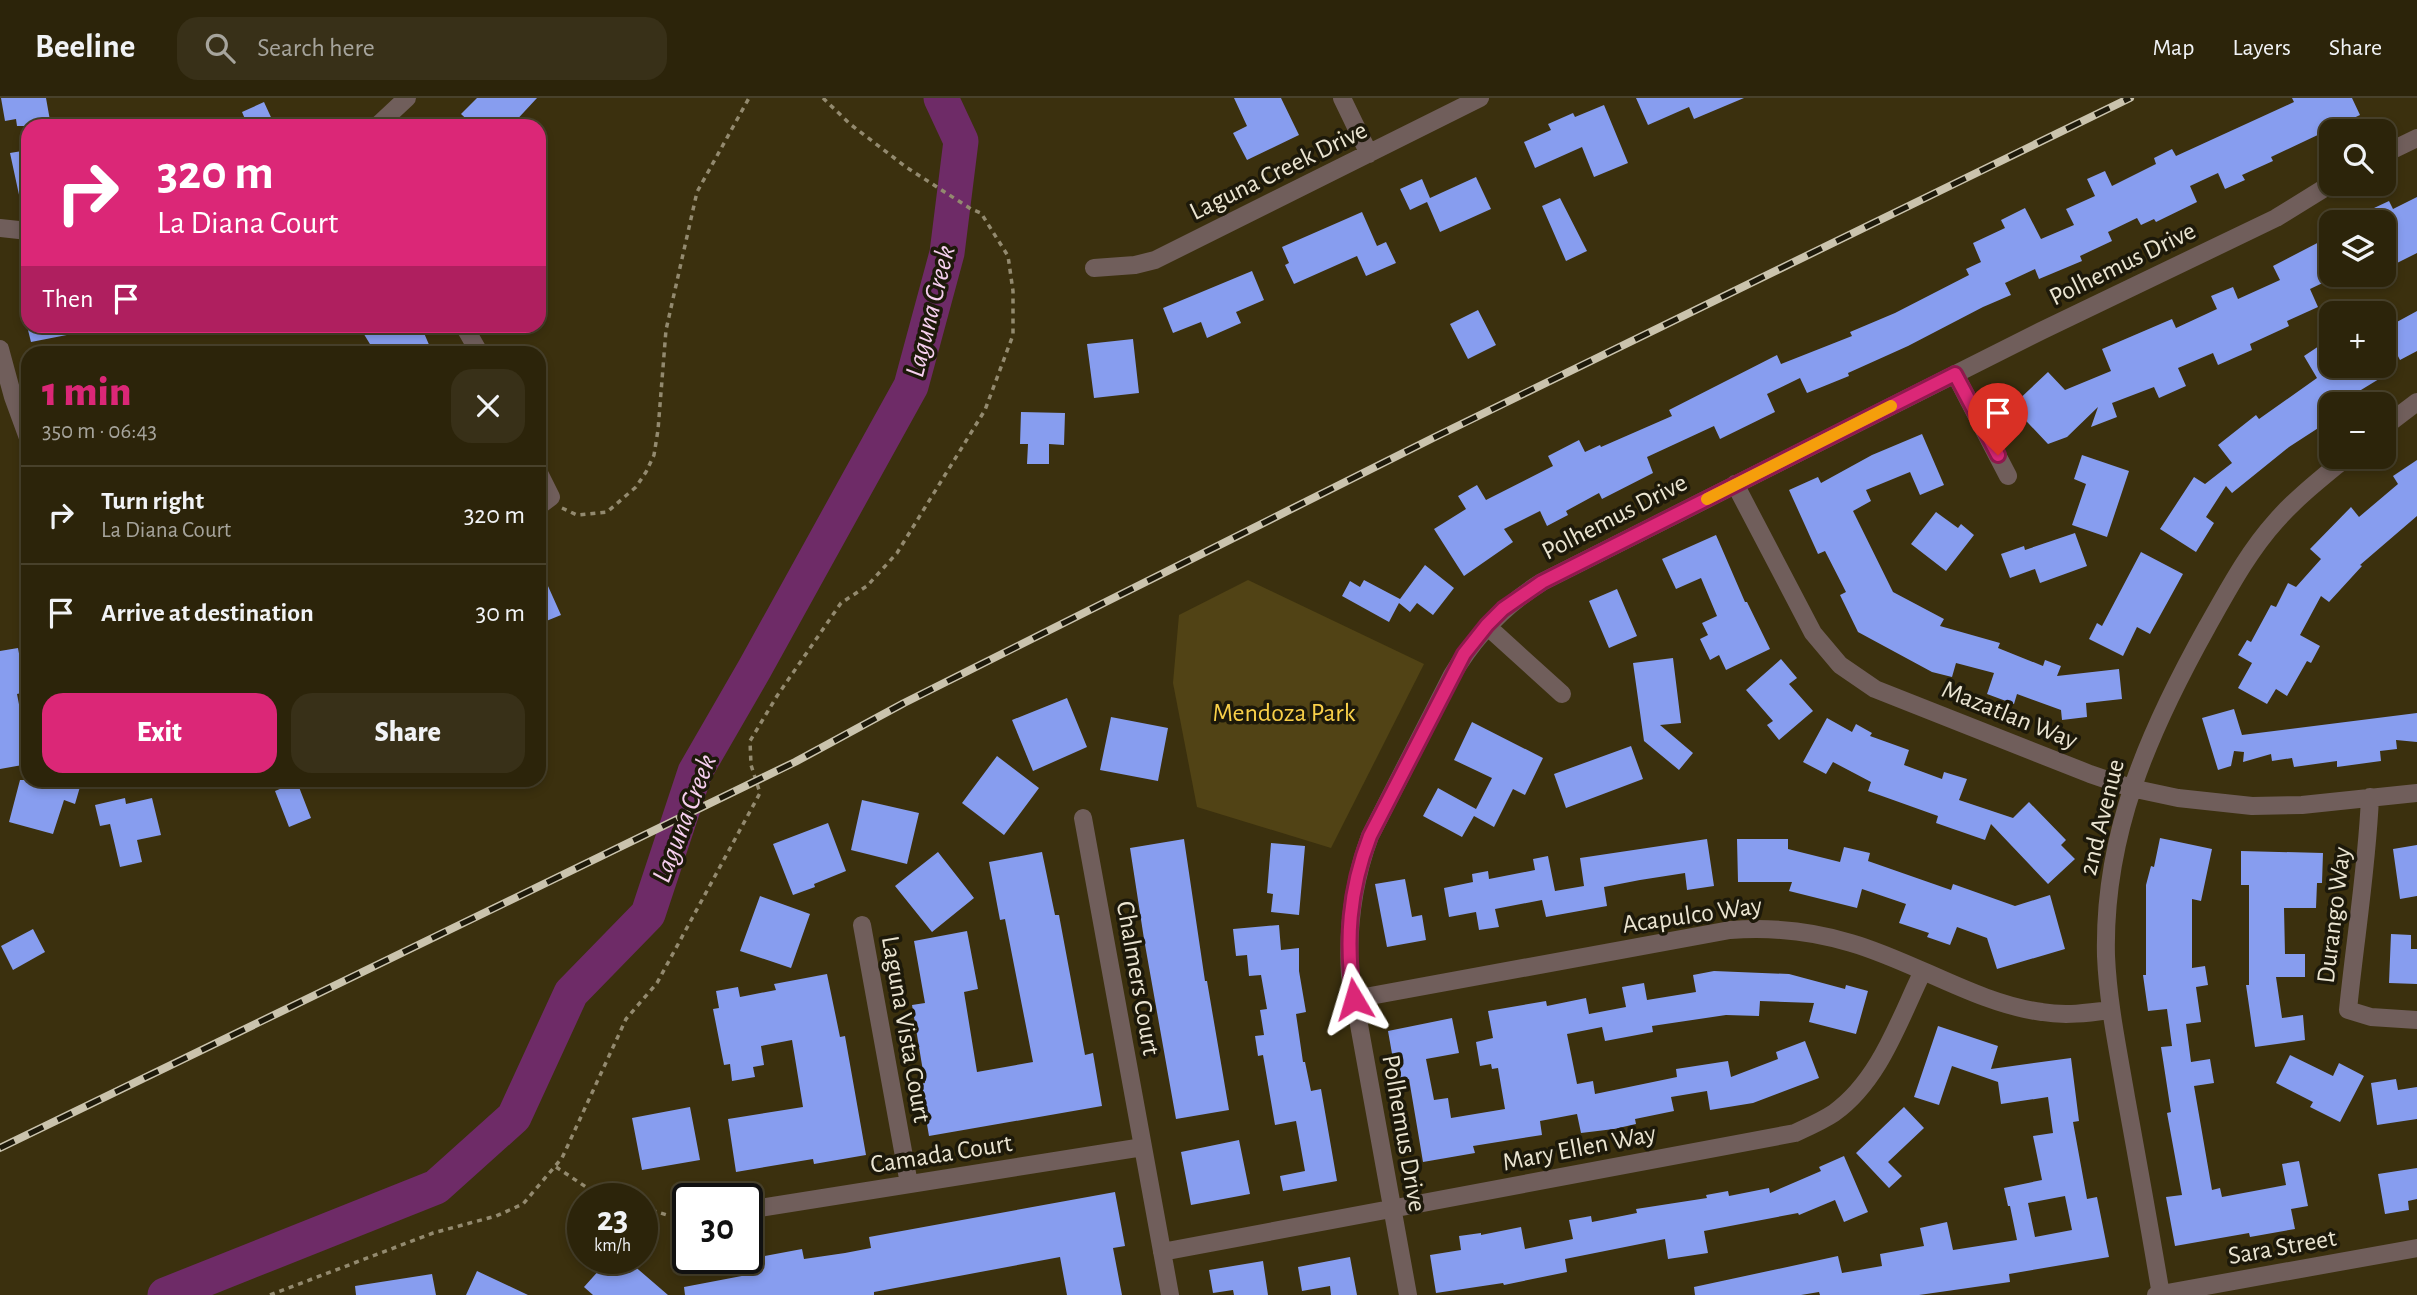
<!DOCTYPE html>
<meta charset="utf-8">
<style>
:root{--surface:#2c240a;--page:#383018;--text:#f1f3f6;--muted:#a6a49c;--line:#48412b;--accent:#db2777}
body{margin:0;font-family:"Alegreya Sans",sans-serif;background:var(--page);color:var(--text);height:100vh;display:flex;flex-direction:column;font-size:26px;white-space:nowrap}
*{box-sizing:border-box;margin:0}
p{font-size:23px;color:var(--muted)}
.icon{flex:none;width:38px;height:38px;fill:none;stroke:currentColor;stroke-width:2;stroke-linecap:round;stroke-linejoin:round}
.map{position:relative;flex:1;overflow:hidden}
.panel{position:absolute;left:21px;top:248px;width:525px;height:441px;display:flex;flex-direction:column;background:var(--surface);border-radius:21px;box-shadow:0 4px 10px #0003,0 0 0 2px var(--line)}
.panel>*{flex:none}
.guide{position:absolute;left:21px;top:21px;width:525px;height:214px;border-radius:21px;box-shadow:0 4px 10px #0003,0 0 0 2px var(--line);background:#db2777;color:#fff;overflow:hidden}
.buttons{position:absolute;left:2319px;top:21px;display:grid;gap:14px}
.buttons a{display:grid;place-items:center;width:77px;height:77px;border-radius:14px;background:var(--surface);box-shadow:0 4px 10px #0003,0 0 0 2px var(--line);font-size:35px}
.speed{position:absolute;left:567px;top:1085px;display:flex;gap:14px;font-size:35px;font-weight:700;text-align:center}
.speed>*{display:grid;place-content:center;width:91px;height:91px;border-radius:50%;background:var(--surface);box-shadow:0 4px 10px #0003,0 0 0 2px var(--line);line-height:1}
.speed small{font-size:18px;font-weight:400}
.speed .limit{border:4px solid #111;border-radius:10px;background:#fff;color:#111}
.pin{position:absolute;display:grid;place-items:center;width:60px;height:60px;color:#fff;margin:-72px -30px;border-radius:50% 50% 50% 0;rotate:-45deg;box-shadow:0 0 7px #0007}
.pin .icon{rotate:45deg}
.me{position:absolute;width:77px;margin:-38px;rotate:353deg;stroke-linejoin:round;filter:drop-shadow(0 0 5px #0008)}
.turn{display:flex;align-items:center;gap:24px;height:147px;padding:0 21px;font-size:32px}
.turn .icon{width:91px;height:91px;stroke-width:2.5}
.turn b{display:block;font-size:49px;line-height:60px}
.then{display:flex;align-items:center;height:66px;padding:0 21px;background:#0003;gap:14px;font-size:26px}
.round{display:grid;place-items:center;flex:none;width:74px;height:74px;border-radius:21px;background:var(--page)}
.overview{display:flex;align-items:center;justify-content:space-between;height:119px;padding:0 21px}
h1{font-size:42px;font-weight:800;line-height:52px;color:var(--accent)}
.primary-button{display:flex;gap:14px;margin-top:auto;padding:14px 21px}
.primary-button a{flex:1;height:80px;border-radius:21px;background:var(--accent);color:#fff;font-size:28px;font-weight:800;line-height:80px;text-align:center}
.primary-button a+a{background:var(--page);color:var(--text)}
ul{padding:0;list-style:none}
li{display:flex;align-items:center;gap:21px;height:98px;padding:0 21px;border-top:2px solid var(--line)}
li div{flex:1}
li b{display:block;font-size:26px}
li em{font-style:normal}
header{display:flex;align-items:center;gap:42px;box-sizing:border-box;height:98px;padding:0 35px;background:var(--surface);border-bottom:2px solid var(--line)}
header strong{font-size:33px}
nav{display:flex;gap:38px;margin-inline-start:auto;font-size:24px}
.search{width:490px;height:63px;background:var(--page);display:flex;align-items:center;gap:18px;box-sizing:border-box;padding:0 24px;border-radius:21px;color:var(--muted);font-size:26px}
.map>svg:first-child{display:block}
.green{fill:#514315}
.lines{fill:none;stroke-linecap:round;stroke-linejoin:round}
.river{stroke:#6e2b67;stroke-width:35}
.building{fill:#879def;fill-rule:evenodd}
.path{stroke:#938a6f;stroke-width:3.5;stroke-dasharray:5 5;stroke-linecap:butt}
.minor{stroke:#705e5b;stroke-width:18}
.rail-casing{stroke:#cac3ad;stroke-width:8}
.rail{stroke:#1d190a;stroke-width:5;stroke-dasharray:16;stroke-linecap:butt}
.route-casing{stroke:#8e194d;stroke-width:18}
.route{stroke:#db2777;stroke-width:12}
.slow{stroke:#f59e0b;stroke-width:12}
.labels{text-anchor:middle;stroke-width:7;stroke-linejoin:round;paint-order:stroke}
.street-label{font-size:26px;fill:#ebe5d2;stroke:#1d190a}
.park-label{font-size:26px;fill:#f9d049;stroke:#1d190a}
.water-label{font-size:28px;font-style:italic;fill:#f6cfef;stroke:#1d190a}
</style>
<header>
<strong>Beeline</strong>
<div class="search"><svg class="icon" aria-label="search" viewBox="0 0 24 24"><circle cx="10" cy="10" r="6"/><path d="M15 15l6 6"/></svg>Search here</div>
<nav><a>Map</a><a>Layers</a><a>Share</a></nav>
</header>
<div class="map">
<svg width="2417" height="1197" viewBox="0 0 2417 1197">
<rect width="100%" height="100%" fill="#3b300e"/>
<path class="green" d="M1248,482L1424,566L1331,750L1197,709L1173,585L1179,517Z"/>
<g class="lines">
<path class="river" d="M165,1197L436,1089L514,1019L571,895L648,816L695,674L755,570L911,288L947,155L961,43L941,0"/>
</g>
<path class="building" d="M1,0H46L51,28H17L16,21L5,23Z
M477,0H537L511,28H474L461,16Z
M1234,0H1281L1299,37L1247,62L1233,35L1247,28Z
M1636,0H1744L1694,21L1689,9L1648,27Z
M2292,0H2352L2360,17L2271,59L2273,63L2242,77L2245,82L2225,91L2218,75L2190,88L2197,104L2156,124L2154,121L2141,127L2137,120L2108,134L2112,143L2080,158L2082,163L2039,181L2035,171L2005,185L2011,197L1983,209L1908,248L1848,275L1849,278L1807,295L1800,280L1767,296L1775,314L1720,341L1714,328L1647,359L1653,375L1602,401L1599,395L1566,413L1568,417L1547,428L1540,413L1504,431L1513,444L1464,478L1434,431L1466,411L1458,398L1477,387L1486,402L1553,368L1548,358L1579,342L1585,354L1600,347L1601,349L1672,318L1669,312L1777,257L1781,266L1852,238L1850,234L1895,215L1969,177L1966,171L1981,164L1973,145L2005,130L2001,122L2025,110L2041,141L2074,127L2066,111L2095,98L2087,81L2105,73L2112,88L2156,66L2154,60L2172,51L2176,58L2294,4Z
M264,4L275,28H248L242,14Z
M1604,7L1628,65L1594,79L1582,49L1535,70L1524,44L1551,32L1548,26L1573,15L1575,19Z
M28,52V105L21,106L10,55Z
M1476,79L1491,111L1440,134L1427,104L1410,112L1400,91L1422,81L1430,100Z
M2417,99V155L2389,169L2384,156V124H2344L2389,103L2393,111Z
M1560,100L1587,153L1566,163L1542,108Z
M1362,114L1377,148L1386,144L1396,165L1366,178L1357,158L1294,186L1285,167L1289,165L1282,149Z
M2325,141L2331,152V181L2310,191L2318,209L2287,223L2289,228L2250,246L2252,252L2218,267L2213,255L2178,270L2186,288L2159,300L2154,289L2112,305L2117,319L2091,329L2098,309L2067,339L2048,346L2012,308L2048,274L2065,292L2111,273L2102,251L2172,221L2176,230L2217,211L2211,198L2233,189L2238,201L2280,182L2273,168Z
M1252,173L1264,202L1236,214L1241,225L1207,240L1201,224L1173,235L1163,210Z
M1478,212L1496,247L1468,261L1450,226Z
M2417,213V253L2400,262L2384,231Z
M27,228H76L77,235L31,244Z
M359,228H421L433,256H376Z
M1133,241L1139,295L1094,300L1087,246Z
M2319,248L2322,253L2331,248V268H2371L2379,281L2338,306H2331V310L2321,317L2326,325L2289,349L2232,395L2226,388L2206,419L2214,425L2196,454L2160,431L2194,379L2205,386L2232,365L2218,347L2256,317L2259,321L2317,280L2304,258Z
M1021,314L1065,315L1064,347L1049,346V366H1027L1028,346H1020Z
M1922,336L1944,387L1920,397L1910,374L1866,392L1871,403L1853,413L1893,494L1944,521L1940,528L2000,545L1998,550L2043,568L2045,562L2061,568L2057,578L2119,571L2122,601L2086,605L2087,619L2062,622L2061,612L2017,596L2014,606L1987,596L1994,575L1956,565L1952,579L1932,574L1858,534L1840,497L1846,494L1825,453L1818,456L1789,392L1818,379L1821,385L1872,357Z
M2082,357L2129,373L2107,439L2072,427L2086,386L2074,381Z
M2417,362V418L2360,467L2362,468L2329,504L2321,498L2300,537L2320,548L2311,565L2307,563L2287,598L2276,591L2267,606L2238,590L2252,565L2238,557L2247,542L2251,544L2271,507L2276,509L2288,485L2296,489L2321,461L2310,451L2351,409L2359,419L2398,386L2393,378Z
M1936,414L1958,430L1961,426L1974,437L1946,473L1911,446Z
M2075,435L2087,468L2040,485L2035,471L2010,480L2001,456L2024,448L2025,452Z
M1716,437L1745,504H1747L1770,551L1726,572L1719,557L1710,562L1700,541L1708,537L1702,525L1717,518L1701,480L1676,491L1662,461Z
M2141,454L2183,476L2150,536L2137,529L2123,558L2089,541L2097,525L2102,528Z
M1425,467L1454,490L1433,517L1417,505L1410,514L1399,505L1389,524L1342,498L1350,483L1360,489L1364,482L1400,501Z
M539,468L561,517L539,526Z
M1617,491L1637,538L1609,550L1589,503Z
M18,550L26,594L17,596L28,653V666L0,671V553Z
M1673,560L1681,625L1660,627L1693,655L1679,672L1644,643L1633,565Z
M1781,561L1797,580L1789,586L1813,613L1779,642L1767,627L1773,623L1746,592Z
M1067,600L1087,649L1033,673L1012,622Z
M2234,611L2242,637L2417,615V644L2396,642L2397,651L2380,653L2381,663L2337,669V663L2294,669L2292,660L2272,663L2271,656L2243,664L2244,654L2234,653L2231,668L2218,672L2202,620Z
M1111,619L1168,630L1158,683L1100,672Z
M1827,620L1852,634L1856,626L1872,635L1870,638L1909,652L1904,667L1942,681L1944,674L1967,681L1959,702L2013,720L2029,704L2066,742L2061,747L2075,761L2048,786L1991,726L1985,742L1936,725L1938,718L1868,693L1871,684L1833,664L1826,676L1803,664Z
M1472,624L1543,660L1525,697L1513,691L1494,729L1474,718L1462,739L1423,718L1438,690L1476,711L1492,680L1454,662Z
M1631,648L1643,681L1566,710L1554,676Z
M997,658L1039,690L1004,737L962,705Z
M20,682H82L75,706L64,702L53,736L9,724Z
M297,684L311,720L289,729L275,693Z
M125,700L126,706L152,700L161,737L137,742L142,764L120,769L110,726L100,728L95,707Z
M862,702L919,715L907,766L851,752Z
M828,725L846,773L814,786L815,789L793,797L773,746Z
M2160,740L2212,751L2201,803L2192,801V870L2205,868L2208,887L2196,889L2201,924L2186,926L2191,964L2210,961L2214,985L2194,988L2212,1092L2220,1090L2222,1099L2286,1087L2282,1066L2299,1063L2308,1108L2291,1111L2295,1131L2250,1139L2249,1135L2175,1148L2166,1099L2182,1097L2167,1015L2171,1014L2161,949L2172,948L2167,911L2148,913L2143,877H2146V787L2151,768L2154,769Z
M1184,741L1205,883H1207L1229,1012L1176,1021L1144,841L1130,750Z
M1707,741L1714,788L1687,792L1685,775L1640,782L1604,789L1607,808L1546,819L1542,802L1495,811L1499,829L1479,832L1476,814L1449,819L1444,790L1473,784L1472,776L1488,773L1489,781L1535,772L1533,761L1548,758L1555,793L1584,788L1580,760Z
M1737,741H1788V751L1840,764L1844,749L1870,755L1868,763L1951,792L1953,786L2015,808L2050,797L2065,851L1997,871L1987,840L1957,829L1950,847L1927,839L1929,835L1899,825L1906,806L1862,791L1857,810L1789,793L1792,784H1738Z
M1271,745L1305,748L1299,817L1271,814L1273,796L1267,795Z
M2417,747V798L2400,801L2393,751Z
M2241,753L2323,755L2322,785H2317L2316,810H2284L2285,856H2305V879H2276L2282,920L2303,917L2305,942L2255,949L2246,887H2249V787H2241Z
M938,754L974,800L932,834L895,788Z
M1042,754L1055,817H1059L1085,957L1093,955L1102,1008L929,1038L920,986L925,985L912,907L925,905L914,843L967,833L978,891L964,894L977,974L1033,964L1005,821L1000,822L989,764Z
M1405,781L1412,819L1422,817L1426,842L1387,849L1375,786Z
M760,798L810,816L791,870L740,853Z
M1279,827L1281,852L1299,850V873L1306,914L1296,916L1303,964H1305L1311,993L1321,991L1337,1083L1283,1093L1280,1078L1305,1073L1296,1023L1275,1027L1263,957L1258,958L1255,938L1264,937L1260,912L1267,911L1261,877L1249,878L1247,857L1236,858L1233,831Z
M33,831L45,854L13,872L1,848Z
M2391,836L2411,837V851H2417V886L2389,885Z
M1714,873L1789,876L1845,891L1846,887L1868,893L1856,936L1809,924L1814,905L1760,903L1759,918L1726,917L1652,928L1653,934L1605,943L1602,929L1567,936L1577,986L1593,983L1595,996L1677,979L1676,971L1728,963L1731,979L1778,961L1776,954L1805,943L1819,980L1753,1005L1710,1012L1707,993L1671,999L1674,1013L1635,1021L1636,1026L1614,1031L1581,1035L1577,1016L1540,1023L1542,1037L1473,1048L1475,1055L1423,1064L1409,981L1397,984L1388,933L1452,920L1459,955L1426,961L1434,1002L1448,1000L1451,1020L1505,1011L1498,970L1492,971L1491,966L1480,968L1476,944L1493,940L1488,913L1546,903L1547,908L1586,900L1589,916L1626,909L1622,889L1644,885L1647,902L1696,894L1693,877Z
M827,876L840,939L845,938L866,1057L814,1066L813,1061L736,1074L728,1021L803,1009L792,942L761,948L764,967L753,969L755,979L732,983L730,966L724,967L713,911L719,910L716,893L738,889L740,899L776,892L774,886Z
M1938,928L1998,948L1991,971L2071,960L2079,1023L2073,1024L2087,1101L2097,1099L2109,1159L2009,1176L2010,1184L1919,1197H1820L1819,1194L1801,1197H1695L1694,1189L1838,1158L1842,1175L1882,1168L1880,1156L1924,1148L1920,1130L1947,1124L1953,1152L2017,1142L2010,1108H2008L2004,1090L2042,1082L2033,1038L2053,1035L2048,999L2001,1006L1998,984L1952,968L1939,1007L1914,999ZM2065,1098L2072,1132L2035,1139L2028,1105Z
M2290,957L2333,978L2339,965L2364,978L2340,1024L2310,1009L2313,1004L2276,985Z
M2396,981L2398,992L2417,989V1021L2377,1027L2371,985Z
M690,1009L700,1062L642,1072L632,1020Z
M1904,1009L1924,1030L1888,1064L1902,1078L1889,1090L1856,1055Z
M1239,1042L1250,1096L1191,1107L1181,1054Z
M1844,1058L1868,1114L1844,1124L1835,1102L1799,1117L1798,1115L1704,1133L1708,1155L1668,1161L1665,1141L1565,1161L1567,1174L1504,1187L1503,1185L1436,1195L1430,1157L1461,1152L1459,1138L1481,1135V1137L1521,1129L1525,1151L1573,1141L1569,1122L1591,1118L1592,1124L1637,1115L1636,1111L1707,1100L1706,1097L1728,1093L1729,1098L1769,1090L1770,1095L1821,1073L1819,1069Z
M2417,1070V1101L2408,1103L2409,1112L2385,1116L2378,1076Z
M1115,1094L1125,1148L1113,1150L1122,1197H1067L1060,1159L874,1194V1197H685L684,1189L747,1177L744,1162L802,1151L804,1161L845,1155L871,1150L869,1139Z
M1350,1159L1357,1197H1331L1330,1188L1302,1193L1298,1169Z
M610,1160H625L668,1197H593L584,1189Z
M1263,1163L1268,1197H1234L1233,1192L1213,1195L1209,1172Z
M477,1173L528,1197H466Z
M432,1176L436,1197H356L355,1188Z"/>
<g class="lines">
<path class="path" d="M562,410L577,417L607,414L636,389L646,374L654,357L658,332L666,232L697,94L749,0
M556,1069L592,1093L617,1101
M642,1109L667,1117
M270,1197L433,1135L496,1118L523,1106L562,1060L626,921L657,885L760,695L751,667L750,643L777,598L841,505L867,488L897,455L985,312L1013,237V193L1008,158L981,115L971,111L906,69L850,26L823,0"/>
<path class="minor" d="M1342,0L1369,56
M377,28L407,0
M2384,56L2417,40
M0,130L28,133
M1094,170L1135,167L1155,162L1480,0
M464,228L480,256
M0,251L13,299L28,340
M1955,276L2008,378
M2384,329L2417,304
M539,375L551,399L539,408
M1735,386L1813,535L1840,567L1875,591L2090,676L2131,690L2178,700L2252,708L2302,707L2417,695
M1487,528L1562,596
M2370,699C2367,771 2355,841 2348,912L2371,919L2417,922
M1083,720L1170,1197
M862,827L909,1086
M1354,901L1730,832C1771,829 1812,833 1851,845C1914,863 1978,906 2042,914C2065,918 2088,915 2111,912
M747,1112L1143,1049
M683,1123L688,1122
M1162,1154L1795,1035C1808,1029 1822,1023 1834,1015C1880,982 1899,922 1923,873
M1408,1197L1350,877C1347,828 1353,784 1370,738L1452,577C1475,538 1503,508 1542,484L2041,233L2276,120L2331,86
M2156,1197L2417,1150
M2161,1197C2150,1131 2138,1065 2126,999C2118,952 2108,905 2106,858C2103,736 2149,633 2207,529C2228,492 2248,454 2276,423C2297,399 2323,379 2347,359"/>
<g class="rail-casing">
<path id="rail" d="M0,1050L795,664L904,605L1435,339L2130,0"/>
</g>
<use href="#rail" class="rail"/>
</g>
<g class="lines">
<g class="route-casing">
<path id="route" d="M1354,901C1345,844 1349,792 1370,738L1464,556L1487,527L1503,511L1542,484L1955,276L1998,357"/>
</g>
<use href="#route" class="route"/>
<path class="slow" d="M1707,401L1891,308"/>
</g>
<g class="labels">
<g class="street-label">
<text transform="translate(1278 72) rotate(-26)" y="9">Laguna Creek Drive</text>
<text transform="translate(2122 165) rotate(-26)" y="9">Polhemus Drive</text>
<text transform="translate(1614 418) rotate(-27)" y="9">Polhemus Drive</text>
<text transform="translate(2010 616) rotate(22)" y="9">Mazatlan Way</text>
<text transform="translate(2101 719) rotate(-76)" y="9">2nd Avenue</text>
<text transform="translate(1692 816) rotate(-8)" y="9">Acapulco Way</text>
<text transform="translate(2333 817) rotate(-83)" y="9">Durango Way</text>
<text transform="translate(1139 880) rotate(80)" y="9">Chalmers Court</text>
<text transform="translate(907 931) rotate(80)" y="9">Laguna Vista Court</text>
<text transform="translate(1405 1035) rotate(80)" y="9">Polhemus Drive</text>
<text transform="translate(1579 1049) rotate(-11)" y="9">Mary Ellen Way</text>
<text transform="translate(941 1055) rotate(-9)" y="9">Camada Court</text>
<text transform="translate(2282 1148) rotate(-10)" y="9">Sara Street</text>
</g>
<g class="park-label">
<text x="1284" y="623">Mendoza Park</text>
</g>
<g class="water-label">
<text transform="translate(929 213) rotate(-76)" y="10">Laguna Creek</text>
<text transform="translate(683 720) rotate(-69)" y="10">Laguna Creek</text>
</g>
</g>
</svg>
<div class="buttons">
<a><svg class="icon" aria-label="search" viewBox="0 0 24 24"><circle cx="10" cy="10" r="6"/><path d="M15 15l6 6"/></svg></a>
<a><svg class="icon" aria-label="layers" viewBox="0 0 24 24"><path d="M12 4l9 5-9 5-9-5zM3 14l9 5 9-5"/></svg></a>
<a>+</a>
<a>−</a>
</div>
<div class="speed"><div>23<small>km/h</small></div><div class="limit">30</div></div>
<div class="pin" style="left:1998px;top:357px;background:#d93025"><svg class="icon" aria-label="arrive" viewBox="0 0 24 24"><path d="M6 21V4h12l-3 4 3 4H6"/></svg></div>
<svg class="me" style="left:1354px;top:901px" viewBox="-20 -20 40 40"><path d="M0-17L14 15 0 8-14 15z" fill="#db2777" stroke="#fff" stroke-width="4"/></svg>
<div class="guide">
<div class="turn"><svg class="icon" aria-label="right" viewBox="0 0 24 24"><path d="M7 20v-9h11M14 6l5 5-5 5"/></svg><div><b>320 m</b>La Diana Court</div></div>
<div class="then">Then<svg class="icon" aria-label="arrive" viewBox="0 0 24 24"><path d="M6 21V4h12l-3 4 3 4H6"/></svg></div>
</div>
<section class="panel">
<div class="overview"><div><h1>1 min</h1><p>350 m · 06:43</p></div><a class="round"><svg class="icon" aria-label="close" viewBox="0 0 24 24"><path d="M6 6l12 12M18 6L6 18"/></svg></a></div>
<ul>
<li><svg class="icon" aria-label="right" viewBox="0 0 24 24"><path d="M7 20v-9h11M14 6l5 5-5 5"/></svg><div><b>Turn right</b><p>La Diana Court</p></div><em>320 m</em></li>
<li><svg class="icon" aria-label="arrive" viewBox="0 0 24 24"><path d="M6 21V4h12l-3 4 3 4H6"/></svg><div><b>Arrive at destination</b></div><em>30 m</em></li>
</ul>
<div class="primary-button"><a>Exit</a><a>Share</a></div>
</section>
</div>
